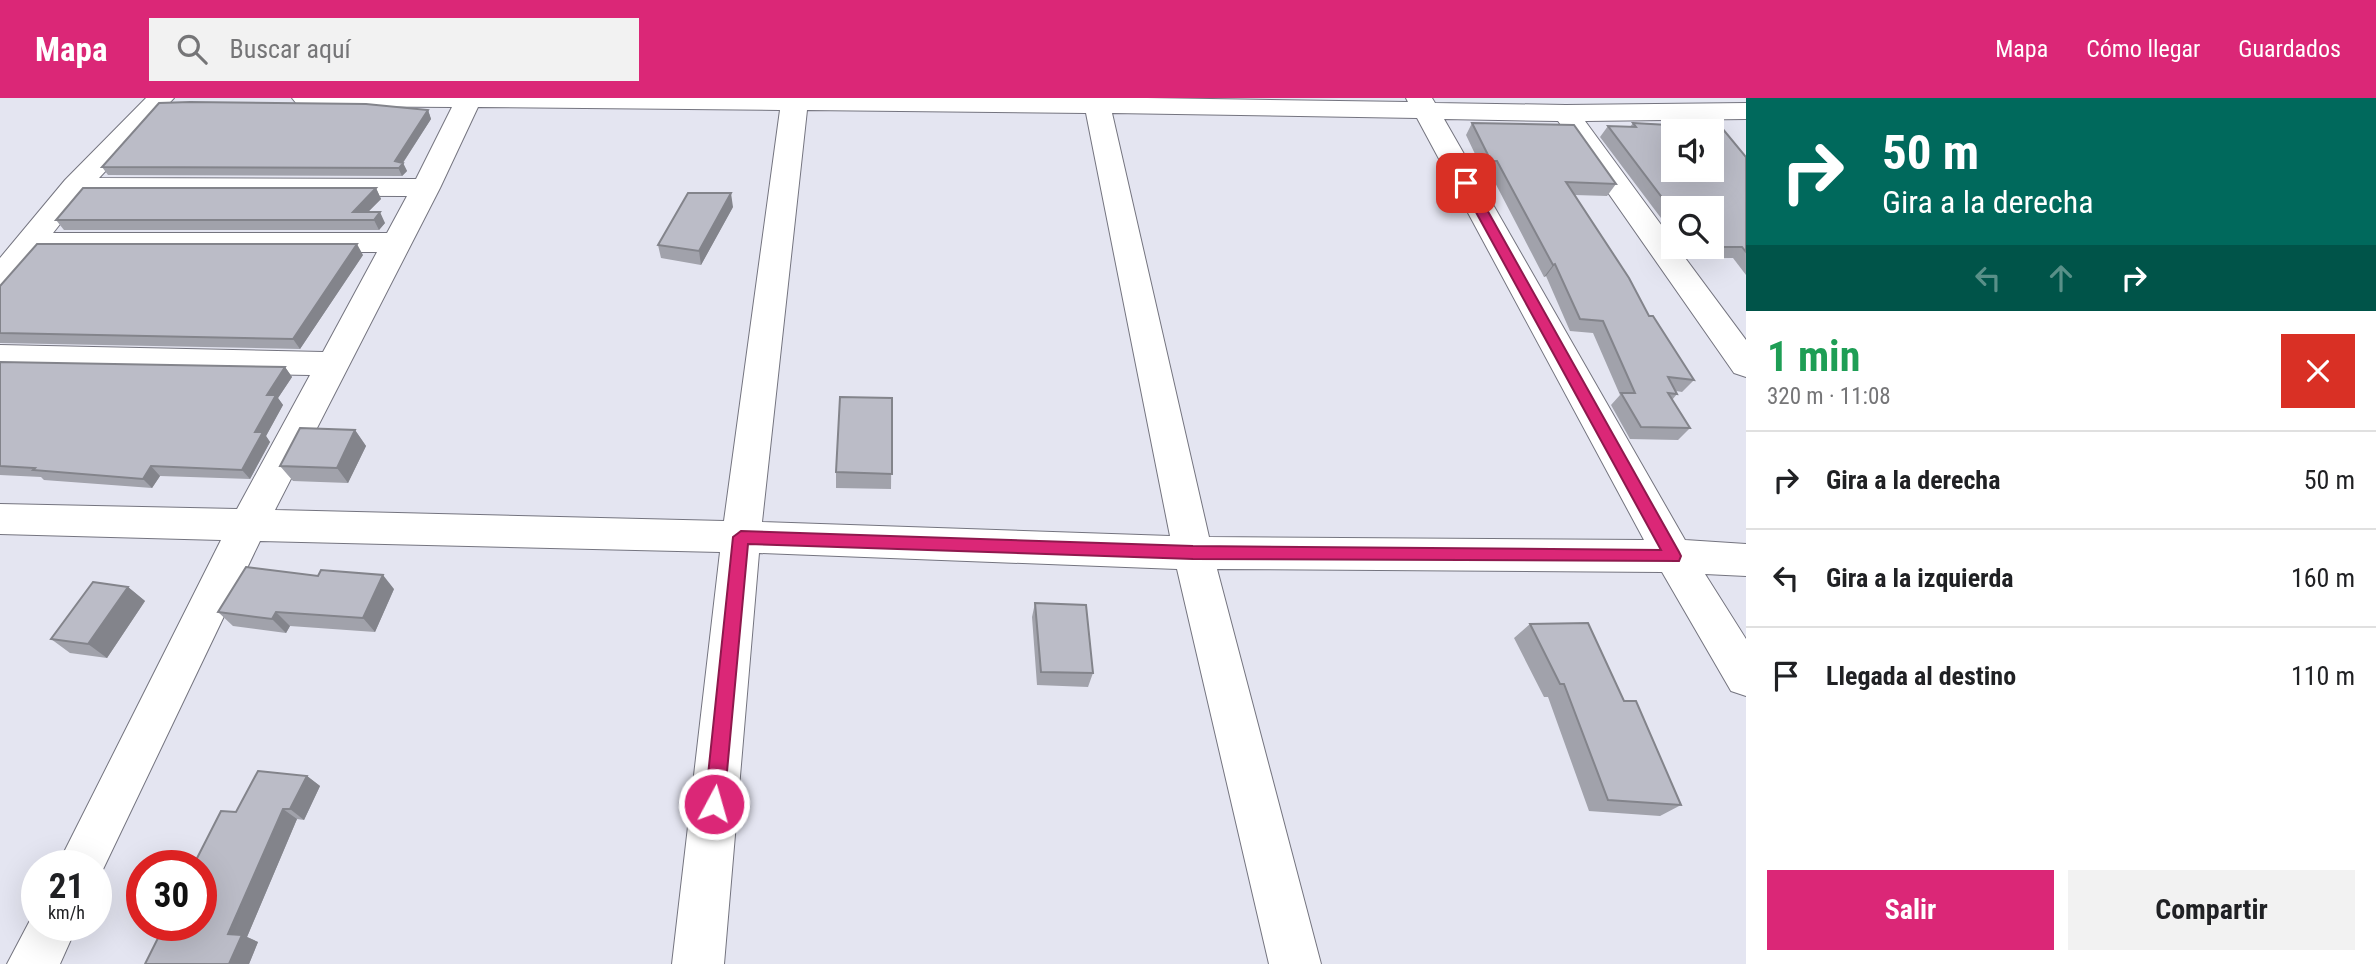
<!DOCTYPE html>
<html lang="es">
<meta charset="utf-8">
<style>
:root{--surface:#fff;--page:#f2f2f2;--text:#202124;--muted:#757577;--line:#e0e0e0;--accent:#db2777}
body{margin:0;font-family:"Roboto Condensed",sans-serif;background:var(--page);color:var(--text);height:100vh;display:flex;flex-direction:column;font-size:26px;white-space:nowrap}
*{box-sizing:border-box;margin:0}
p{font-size:23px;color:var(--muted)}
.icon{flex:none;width:38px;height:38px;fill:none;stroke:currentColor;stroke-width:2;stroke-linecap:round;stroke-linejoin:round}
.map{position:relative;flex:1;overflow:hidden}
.panel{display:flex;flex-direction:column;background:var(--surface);width:630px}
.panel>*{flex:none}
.hud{background:#00695c;color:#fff;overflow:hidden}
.buttons{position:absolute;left:1661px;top:21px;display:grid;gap:14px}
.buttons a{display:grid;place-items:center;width:63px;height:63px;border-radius:0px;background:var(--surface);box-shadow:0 7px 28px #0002;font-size:35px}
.speed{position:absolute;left:21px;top:752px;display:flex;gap:14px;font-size:35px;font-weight:700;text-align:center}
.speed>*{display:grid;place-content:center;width:91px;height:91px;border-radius:50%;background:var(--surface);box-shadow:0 7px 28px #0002;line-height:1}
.speed small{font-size:18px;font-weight:400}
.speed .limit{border:10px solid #d22;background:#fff;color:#111}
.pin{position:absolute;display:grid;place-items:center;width:60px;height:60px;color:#fff;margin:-30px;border-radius:14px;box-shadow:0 4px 10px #0006}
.me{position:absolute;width:77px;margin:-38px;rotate:6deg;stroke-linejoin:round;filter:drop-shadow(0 0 5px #0008)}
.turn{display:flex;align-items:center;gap:24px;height:147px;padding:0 21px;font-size:32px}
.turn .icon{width:91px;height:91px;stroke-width:2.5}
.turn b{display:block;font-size:49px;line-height:60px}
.lanes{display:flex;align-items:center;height:66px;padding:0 21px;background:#0003;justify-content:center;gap:35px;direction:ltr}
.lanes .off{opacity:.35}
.round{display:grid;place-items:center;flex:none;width:74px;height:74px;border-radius:0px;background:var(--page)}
.headline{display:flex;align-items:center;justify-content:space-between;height:119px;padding:0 21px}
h1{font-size:42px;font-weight:700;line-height:52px;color:#1e9e55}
.primary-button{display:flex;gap:14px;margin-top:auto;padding:14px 21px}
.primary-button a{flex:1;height:80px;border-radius:0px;background:var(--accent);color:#fff;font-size:28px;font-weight:700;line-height:80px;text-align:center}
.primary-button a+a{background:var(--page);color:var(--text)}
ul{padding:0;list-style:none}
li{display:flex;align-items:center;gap:21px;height:98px;padding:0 21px;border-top:2px solid var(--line)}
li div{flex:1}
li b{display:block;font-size:26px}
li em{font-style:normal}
header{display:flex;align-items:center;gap:42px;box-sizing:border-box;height:98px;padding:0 35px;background:var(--accent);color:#fff}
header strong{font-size:33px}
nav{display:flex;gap:38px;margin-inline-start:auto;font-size:24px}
.search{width:490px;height:63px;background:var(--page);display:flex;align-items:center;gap:18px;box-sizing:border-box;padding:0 24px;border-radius:0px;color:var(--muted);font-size:26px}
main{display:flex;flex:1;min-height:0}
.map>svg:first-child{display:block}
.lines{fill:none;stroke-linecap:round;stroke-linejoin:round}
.minor-casing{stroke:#74747f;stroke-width:2}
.minor{fill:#fff;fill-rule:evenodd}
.wall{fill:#a1a2ab}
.shaded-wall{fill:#83848b}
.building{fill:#bbbcc7;stroke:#83848b;stroke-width:2;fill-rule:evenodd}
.route{fill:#db2777;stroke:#8e194d;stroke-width:2}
</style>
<header>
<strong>Mapa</strong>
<div class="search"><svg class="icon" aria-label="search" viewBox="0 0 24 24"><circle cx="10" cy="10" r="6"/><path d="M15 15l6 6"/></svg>Buscar aquí</div>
<nav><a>Mapa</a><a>Cómo llegar</a><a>Guardados</a></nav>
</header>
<main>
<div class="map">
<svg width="1746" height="866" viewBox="0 0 1746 866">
<rect width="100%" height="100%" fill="#e4e5f1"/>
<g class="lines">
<g class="minor-casing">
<path id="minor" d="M146,0H174L99,80L416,81L452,9L305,8L296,5L292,0H1147L1408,4L1406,0H1432L1435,5L1566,7L1746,5V21L1585,23L1673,143V149H1677L1746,242V279L1734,275L1558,23L1444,21L1685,442L1746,446V478L1705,476L1746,541V598L1731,593L1662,474L1217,471L1321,866H1269L1177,471L759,455L724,866H672L720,454L260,443L96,786V768H57L221,442L0,436V406L237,411L310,277L0,271V247L323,254L377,154H38L11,188L0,191V160L65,82ZM478,9L780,12L724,423L275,412L440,90ZM807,12L1086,15L1170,438L762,424ZM1112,15L1417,20L1644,442L1209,439ZM83,97L407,98L387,135H53Z
M37,809V828H77L60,866H7Z"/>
</g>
<use href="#minor" class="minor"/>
</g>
<path class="wall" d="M428,12L431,21L403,65L407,73L402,78L108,77L102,69Z
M1472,25L1616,86L1607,98L1575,97L1649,218L1694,282L1682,294L1676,293L1677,296L1672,302L1690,330L1678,342L1630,341L1611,307L1620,297L1593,235L1570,233L1546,178L1544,179L1490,75H1484L1466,37Z
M1633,25L1746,59V177L1733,160H1691L1682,149H1712L1673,110V136L1600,39L1608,28L1630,29Z
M376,90L381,101L368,114L385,125L379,132H64L56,122Z
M733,109L701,167L661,160L658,147Z
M363,157L300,251L0,245V188Z
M0,264L285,269L292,279L278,300L283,307L266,338L270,344L250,381L160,378L152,390L44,382L41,379L0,377Z
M892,300L891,391L836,390V374Z
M355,332L366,348L348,385L293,383L280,368Z
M128,489L145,503L107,560L70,555L51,541Z
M394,491L375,534L290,528L286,535L233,528L218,514Z
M1035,505L1093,575L1088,589L1037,587L1032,519Z
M1530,526L1624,603L1681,707L1660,718L1589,713L1548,599H1544L1514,540Z
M307,678L320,688L304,722L297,721L247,839L258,844L249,866H145L236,714Z"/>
<path class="shaded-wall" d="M428,12L431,21L402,66L403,65L407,73L402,78L395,63Z
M376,90L381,101L360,122L353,114Z
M731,95L733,109L701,167L699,153Z
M380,114L385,125L379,132L374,122Z
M357,146L363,157L300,251L293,241Z
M1555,166L1546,178L1544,179L1553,167Z
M285,269L292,279L278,300L283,307L266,338L270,344L250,381L242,372L267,297Z
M355,332L366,348L348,385L337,370Z
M151,368L160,378L152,390L143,381Z
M383,477L394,491L375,534L363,520Z
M128,489L145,503L107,560L88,546Z
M276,514L290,528L286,535L272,521Z
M307,678L320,688L304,722L290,711Z
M283,711L297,721L247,839L258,844L249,866H229L228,836Z"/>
<path class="building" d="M190,4L366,6L428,12L395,63L403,65L399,70L102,69L159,5Z
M1472,25L1574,27L1616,86L1566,84L1629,180L1649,218H1653L1694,282L1668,279L1677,296L1668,295L1690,330L1641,329L1621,295H1635L1603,223L1580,221L1555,166L1553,167L1497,63H1491Z
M1633,25L1722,30L1746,59V154L1742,149H1700H1712V110H1673V114L1608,28L1636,29ZM1673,33H1712V72H1673Z
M83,90H376L353,114H380L374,122H56Z
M688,95H731L699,153L658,147Z
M37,146H357L293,241L0,235V188Z
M0,264L285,269L267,297H276L255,334H263L242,372L151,368L143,381L33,372L35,370L0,368Z
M840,299L892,300V376L836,374Z
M300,330L355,332L337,370L280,368Z
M246,469L318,478L321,472L383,477L363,520L276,514L272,521L218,514Z
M93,484L128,489L88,546L51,541Z
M1035,505L1086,507L1093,575L1041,574Z
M1588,525L1624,603H1636L1681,707L1608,702L1564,586H1560L1530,526Z
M258,673L307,678L290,711H283L228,836L242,837L229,866H145L164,828H201V768H193L221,713L236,714Z"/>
<path class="route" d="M1466,81L1472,85L1679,454L1681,458L1679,463L1193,461L748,446L724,706L721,713L714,715L707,713L705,706L733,439L741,433L1193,448L1661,452L1460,85Z"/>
</svg>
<div class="buttons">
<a><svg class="icon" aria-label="sound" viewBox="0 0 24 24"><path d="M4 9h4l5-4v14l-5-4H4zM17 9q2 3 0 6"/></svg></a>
<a><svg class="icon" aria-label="search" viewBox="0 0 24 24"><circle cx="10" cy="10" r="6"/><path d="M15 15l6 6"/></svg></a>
</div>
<div class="speed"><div>21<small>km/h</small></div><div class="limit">30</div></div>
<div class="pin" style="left:1466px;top:85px;background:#d93025"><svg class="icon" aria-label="arrive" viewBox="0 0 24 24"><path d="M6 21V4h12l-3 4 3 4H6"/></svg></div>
<svg class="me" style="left:714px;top:706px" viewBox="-20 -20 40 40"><circle r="17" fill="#db2777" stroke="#fff" stroke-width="3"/><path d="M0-11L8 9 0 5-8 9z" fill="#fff"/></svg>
</div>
<section class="panel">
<div class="hud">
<div class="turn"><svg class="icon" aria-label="right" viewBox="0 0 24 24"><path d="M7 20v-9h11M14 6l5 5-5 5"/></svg><div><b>50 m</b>Gira a la derecha</div></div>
<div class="lanes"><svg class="icon off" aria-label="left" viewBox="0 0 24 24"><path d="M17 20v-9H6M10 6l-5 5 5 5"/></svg><svg class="icon off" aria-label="ahead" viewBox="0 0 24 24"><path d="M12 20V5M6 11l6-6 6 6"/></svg><svg class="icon" aria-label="right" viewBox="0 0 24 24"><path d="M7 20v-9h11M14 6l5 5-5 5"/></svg></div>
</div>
<div class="headline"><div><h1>1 min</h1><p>320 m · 11:08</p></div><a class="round" style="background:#d93025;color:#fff"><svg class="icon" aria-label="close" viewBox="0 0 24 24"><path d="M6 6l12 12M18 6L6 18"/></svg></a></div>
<ul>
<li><svg class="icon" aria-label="right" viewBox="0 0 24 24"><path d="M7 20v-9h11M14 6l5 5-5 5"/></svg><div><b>Gira a la derecha</b></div><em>50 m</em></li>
<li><svg class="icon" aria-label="left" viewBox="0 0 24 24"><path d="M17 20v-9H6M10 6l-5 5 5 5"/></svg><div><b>Gira a la izquierda</b></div><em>160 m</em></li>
<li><svg class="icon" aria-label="arrive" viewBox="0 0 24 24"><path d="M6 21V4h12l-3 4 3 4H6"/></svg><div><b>Llegada al destino</b></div><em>110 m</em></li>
</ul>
<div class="primary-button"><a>Salir</a><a>Compartir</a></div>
</section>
</main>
